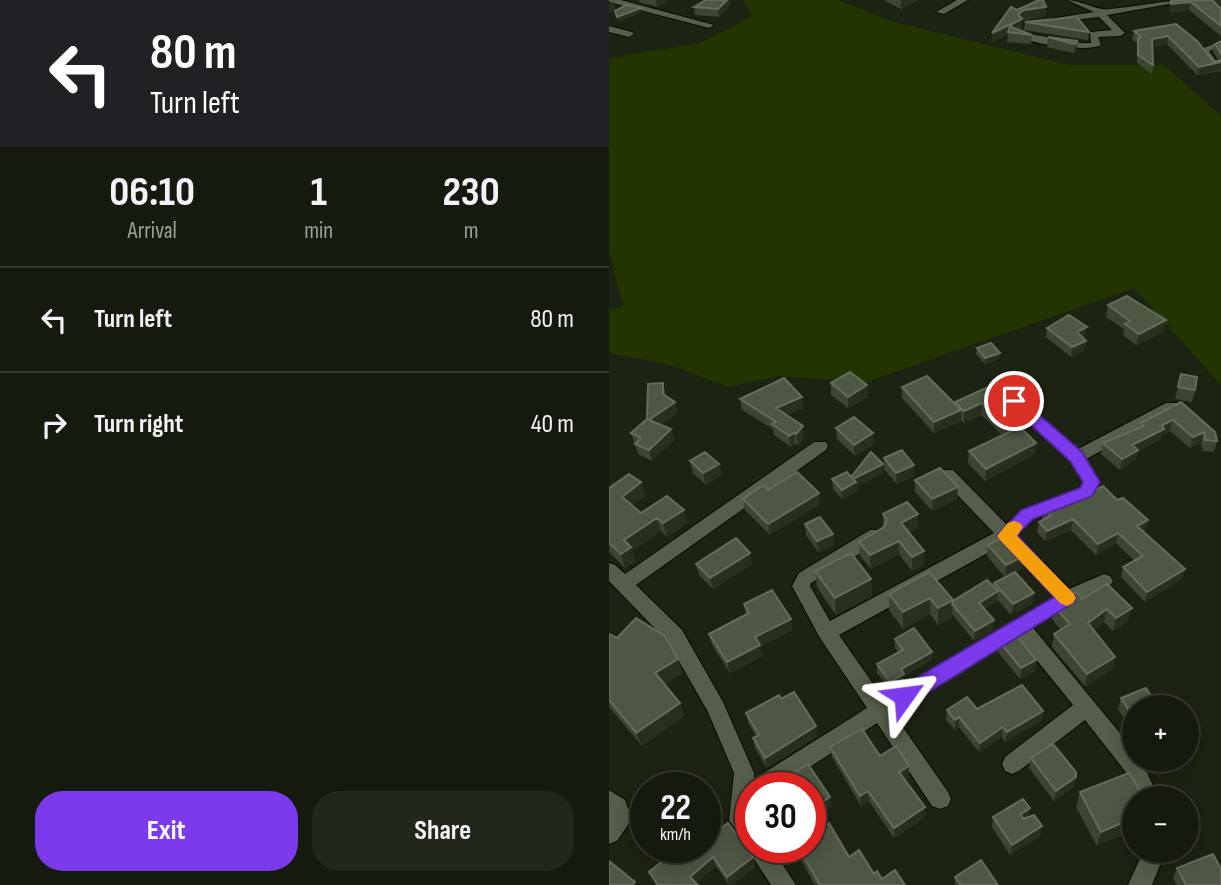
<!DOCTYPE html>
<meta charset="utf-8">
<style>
:root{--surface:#151a0e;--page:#22271c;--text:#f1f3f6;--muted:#9da19e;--line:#34382e;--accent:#7c3aed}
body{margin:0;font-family:"Sofia Sans Condensed",sans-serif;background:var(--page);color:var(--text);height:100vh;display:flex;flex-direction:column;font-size:26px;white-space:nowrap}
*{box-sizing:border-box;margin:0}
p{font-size:23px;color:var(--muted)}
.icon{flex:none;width:38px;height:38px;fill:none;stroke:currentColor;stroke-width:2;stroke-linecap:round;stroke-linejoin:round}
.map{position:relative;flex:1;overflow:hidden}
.drawer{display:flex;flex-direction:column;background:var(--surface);width:609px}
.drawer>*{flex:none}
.top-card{background:#202124;color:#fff;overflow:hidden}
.tools{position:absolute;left:513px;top:695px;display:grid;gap:14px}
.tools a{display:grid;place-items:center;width:77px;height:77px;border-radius:50%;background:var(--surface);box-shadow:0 4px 18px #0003,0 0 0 2px var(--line);font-size:35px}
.speed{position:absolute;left:21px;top:772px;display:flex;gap:14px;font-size:35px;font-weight:700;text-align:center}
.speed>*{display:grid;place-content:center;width:91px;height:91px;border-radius:50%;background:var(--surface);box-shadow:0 4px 18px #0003,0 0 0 2px var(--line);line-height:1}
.speed small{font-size:18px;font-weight:400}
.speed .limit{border:10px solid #d22;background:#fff;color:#111}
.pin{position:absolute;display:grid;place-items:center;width:60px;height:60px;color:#fff;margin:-30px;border:4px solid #fff;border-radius:50%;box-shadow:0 2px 7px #0007}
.me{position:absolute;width:77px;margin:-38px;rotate:59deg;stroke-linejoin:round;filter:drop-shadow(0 0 5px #0008)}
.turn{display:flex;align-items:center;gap:24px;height:147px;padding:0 35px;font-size:32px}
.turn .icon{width:91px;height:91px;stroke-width:2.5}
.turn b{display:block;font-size:49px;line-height:60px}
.eta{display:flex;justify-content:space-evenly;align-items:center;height:119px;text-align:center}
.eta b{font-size:42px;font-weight:700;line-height:49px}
.action{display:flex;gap:14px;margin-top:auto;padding:14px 35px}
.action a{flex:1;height:80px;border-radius:28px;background:var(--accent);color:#fff;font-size:28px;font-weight:700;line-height:80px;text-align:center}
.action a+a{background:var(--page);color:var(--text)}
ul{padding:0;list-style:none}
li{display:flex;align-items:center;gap:21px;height:105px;padding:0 35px;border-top:2px solid var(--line)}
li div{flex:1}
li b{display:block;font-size:26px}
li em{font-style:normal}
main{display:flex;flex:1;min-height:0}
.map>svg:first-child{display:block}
.green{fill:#243400}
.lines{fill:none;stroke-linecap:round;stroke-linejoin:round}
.minor-casing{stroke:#070c01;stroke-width:2}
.minor{fill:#555e4a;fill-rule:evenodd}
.wall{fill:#3c4432}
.shaded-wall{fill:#28301d}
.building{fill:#4e5644;stroke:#656c5c;stroke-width:2}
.route{fill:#7c3aed;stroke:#51269a;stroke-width:2}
.slow{fill:#f59e0b}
</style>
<main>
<section class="drawer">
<div class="top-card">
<div class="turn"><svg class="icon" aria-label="left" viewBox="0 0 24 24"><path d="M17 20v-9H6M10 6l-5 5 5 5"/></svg><div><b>80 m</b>Turn left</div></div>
</div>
<div class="eta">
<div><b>06:10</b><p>Arrival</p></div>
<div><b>1</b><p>min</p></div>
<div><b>230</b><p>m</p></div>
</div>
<ul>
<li><svg class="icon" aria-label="left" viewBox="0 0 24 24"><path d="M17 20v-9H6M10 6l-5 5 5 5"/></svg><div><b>Turn left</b></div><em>80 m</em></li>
<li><svg class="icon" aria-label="right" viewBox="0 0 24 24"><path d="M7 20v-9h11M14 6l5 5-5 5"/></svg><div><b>Turn right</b></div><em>40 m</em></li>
</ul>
<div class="action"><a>Exit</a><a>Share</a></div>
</section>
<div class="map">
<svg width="612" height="885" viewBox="0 0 612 885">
<rect width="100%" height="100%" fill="#1c2312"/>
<path class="green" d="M134,0H229L282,21L459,65H555L612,116V385L525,288L257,382L170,376L119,387L62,365L0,353V310L14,306L0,250V58L91,43L143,16Z"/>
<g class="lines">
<g class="minor-casing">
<path id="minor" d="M0,0H12L105,25L100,28L0,2Z
M348,0H359L335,14L327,12Z
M458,0C473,0 486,11 500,9C528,7 555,0 583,0L498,15L516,33L511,36L489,37L492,45C479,53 417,43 404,35L409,32L473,43H482L481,32L503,30L490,17L447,22V18L485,12Z
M0,26L23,32L25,34L20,37L0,32Z
M612,41V47L600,51L611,66L603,68L589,50Z
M406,396L411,397L469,449L557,403H567L570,407L567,411L477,459L491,482L483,496L424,520L408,535L460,589L495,574L501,576L504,581L501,586L464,603L424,628L525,750V760H532L550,798H528L516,771L476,720L410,771L403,774L396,771L393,764L396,757L464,705L409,637L284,713L339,792L342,799L339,806L331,809L323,806L268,723L169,788H142V847H162L187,885H162L120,820L125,773L99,712L59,642L0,581V563L6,565L16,574L205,442H217L219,446L217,450L27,585L73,630L114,702L145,773V779L258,708L211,638L183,586L190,573L261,530H273L276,535L273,540L202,583L201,586L221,621L385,533L332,478L330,474L332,470H344L397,524L412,510L471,488L475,482L461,461L401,405L398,401L401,397ZM395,544L445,597L274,698L230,635Z
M0,790L16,800L23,819L8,841L0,844Z
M535,850H557L543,885H519Z"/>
</g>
<use href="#minor" class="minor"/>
</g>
<path class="wall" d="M30,0H57L58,3L48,7L30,2Z
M276,0H309L292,9L276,1Z
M572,0L612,6L609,7L612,9V36L580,10L561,13L562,1Z
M121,5L110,17L86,15L85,7Z
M437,7L436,16L413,20V28L409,30L423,35L422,44L398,42L399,35L383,42L408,10Z
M416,22L480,32L479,40L415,30Z
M567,24L605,62L610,61L604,52L606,44L612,41V71L588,75L558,44L543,47L544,65L543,74L528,63V43L523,39L525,31Z
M439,37L468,41L467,50L465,53L438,47Z
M499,305L557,320L555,332L527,345L514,335L515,329L497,317Z
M438,328L476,336L474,338L477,341L475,350L462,357L437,337Z
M368,348L391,353L390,359L376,364L367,354Z
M572,374L586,390L583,402L566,399Z
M54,383L57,396L69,412L51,425L62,429L65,440L43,461L29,454L22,433L38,419Z
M222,383L258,385L259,397L239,408L222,395Z
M293,387L346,403V402L402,405L417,432L426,454L376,481L359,463L360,451L393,435L372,415L355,423L352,420V421L325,433L293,398Z
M131,399L194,408L177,415L195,437L189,445L186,444L182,447L165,435L164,429L133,410Z
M572,402L608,441L605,452L593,451L592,443L581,448L561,431L553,435L552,439L529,451L526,460L511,470L492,454L494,443L531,428L532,423Z
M227,428L264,445L246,456L228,439Z
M275,458L305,476L288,484L275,469Z
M81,461L110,464L112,475L97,485L84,473Z
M274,464V473L247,487L248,491L233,499L224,489L223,479L242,477Z
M306,480L348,499L323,511L306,492Z
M0,488L36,496L23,505L32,513L78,523L58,537L52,531L23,551L27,561L16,568L0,552Z
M471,498L508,500L539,520L537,530L534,532L573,579L536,602L512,577L514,567L526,561L507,543L487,555L462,530L436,541L428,532L430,522L434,520L433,519L435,509Z
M134,499L211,504L161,535L136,510Z
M274,514L309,528L300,532L315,565L303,571L290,554L262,569L251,556L250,542L274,528Z
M196,524L224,534L225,545L209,552L197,535Z
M379,545L415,556L414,568L396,577L378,556Z
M141,553L143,564L104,589L90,575L87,564Z
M206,571L263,596L227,615L208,587Z
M320,572L344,601L385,587V583L425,593L423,604L402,615L388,599V601L375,609L384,630L365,641L343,614V617L329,625L321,614L294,629L280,610V594Z
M498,584L519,621L504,631L495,622L485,630L506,657L503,670L476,686L443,647L445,634L452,630L443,619L445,606L473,599Z
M135,604L182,619L183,630L151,647L153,656L121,673L103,645L100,634L137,615Z
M0,634L74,673L55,684L71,703L75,716L33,746L1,708L0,709Z
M286,639L323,652V660L295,676V682L281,691L268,673V664L289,652L286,648Z
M390,641L427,660L426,671L411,679L389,652Z
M512,698L525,707V735L509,709Z
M172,699L208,736L158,768L146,748L144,738L147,736L139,723L137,713Z
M368,709L434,711L432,721L396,742L393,737L370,752L350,727L346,730L337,720L338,710Z
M221,747L271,756L300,766V777L296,779L316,817L285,838L260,801L252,806L223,757Z
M422,758L467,777L465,787L445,801L420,768Z
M534,760H557L556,763L539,770Z
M520,773L488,846L467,807L471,792Z
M384,817H419L431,836L401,855L383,827Z
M187,847H201L240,857L273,879L296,885H206L189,855Z
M79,853L144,857L146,867L122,885H120L107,866L87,883L89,885H47L40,872Z
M568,868L612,885H568L564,878Z
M346,877L389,885H346Z"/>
<path class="shaded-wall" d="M47,0H57L58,3L48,7Z
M118,0H121V5L110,17L109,9Z
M292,0H309L292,9Z
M602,0H612V6L600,8Z
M5,2L7,10L0,13V4Z
M582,2L580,10L561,13L562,4Z
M437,7L436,16L415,19L413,20V28L402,33L403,24L409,14L415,10Z
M32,8V13L9,22L8,17Z
M402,24L399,35L383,42V33Z
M559,36L558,44L542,47L543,39Z
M468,41L467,50L465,53L466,44Z
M612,62V70L588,75L590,67Z
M557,320L555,332L527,345L530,334Z
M478,327L476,336L467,342L468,332Z
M477,341L475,350L462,357L463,347Z
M391,353L390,359L376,364V358Z
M258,385L259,397L239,408V397Z
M193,397L194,408L168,419L167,408Z
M66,402L69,412L43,430L40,420Z
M373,403L372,415L355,423V411Z
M352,410V421L325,433V422Z
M418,420L417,432L398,441L399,429Z
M564,420L561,431L553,435L552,439L529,451L526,460L511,470L513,459L523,445L553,425Z
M194,426L195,437L189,445L187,434Z
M62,429L65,440L43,461L40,450Z
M595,432L592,443L581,448L584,437Z
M185,433L186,444L182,447L180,436Z
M264,433V445L246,456L245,445Z
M427,443L426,454L376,481L377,469Z
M110,464L112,475L97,485L94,473Z
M274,464V473L247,487L248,491L233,499V490L244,479Z
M305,465V476L288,484L287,473Z
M32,482L36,496L17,510L13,497Z
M349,487L348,499L323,511V499Z
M210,493L211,504L161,535L159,524Z
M75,510L78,523L58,537L54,523Z
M309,514V528L292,537V523Z
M48,518L52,531L23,551L27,561L16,568L12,554L15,540Z
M464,519L462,530L436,541L438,531Z
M539,520L537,530L526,537L528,526Z
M509,533L507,543L487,555L489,544Z
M224,534L225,545L209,552L208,541Z
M290,541V554L262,569L261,555Z
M315,551V565L303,571V557Z
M141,553L143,564L104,589L101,578Z
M415,556L414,568L396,577L397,565Z
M576,569L573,579L536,602L538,592Z
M262,579L263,596L227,615L226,598Z
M389,591L388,601L369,613L370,603Z
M425,593L423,604L402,615L404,604Z
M321,598V614L294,629V612Z
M344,600L343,617L329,625V608Z
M523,608L519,621L504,631L507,618Z
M498,609L495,622L476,636L479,623Z
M182,619L183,630L151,647L153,656L121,673L118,662L146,637Z
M385,620L384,630L365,641L366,631Z
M323,652V660L295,676V682L281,691V682L292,669Z
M506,657L503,670L476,686L478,674Z
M69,659L74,673L51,687L46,673Z
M427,660L426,671L411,679L412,668Z
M71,703L75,716L33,746L27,733Z
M434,711L432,721L396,742L398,732Z
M350,717V727L346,730V720Z
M207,726L208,736L158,768L156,758Z
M394,727L393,737L370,752L371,743Z
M553,760H557L556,763L539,770L541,764Z
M300,766V777L291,782L290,772Z
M467,777L465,787L445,801L447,791Z
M259,791L260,801L252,806L251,796Z
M221,797L223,807L201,821V810Z
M316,807V817L285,838V828Z
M421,808L419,818L410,824L412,814Z
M525,818V831L488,846L492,832Z
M433,826L431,836L401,855L403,845Z
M104,857L107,866L85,885L81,877Z
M144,857L146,867L122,885H120L118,877Z"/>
<path class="building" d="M97,0H118L109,9L85,7Z
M430,0H434L437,7L415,10L409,14L413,19L403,24L402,27L423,35L399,32L402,24L383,33L402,7L408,10Z
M572,0H603L612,9V26L582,2L562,4V1Z
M17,5L32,8L8,17L6,11Z
M468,17L480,32L416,22Z
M567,24L588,41L605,62L612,60V62L590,67L559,36L543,39L544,65L529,55V38L532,37L525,31Z
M439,37L468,41L466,44Z
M612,41V54L606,44Z
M518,296L557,320L530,334L516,324L521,321L499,305Z
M460,315L478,327L468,332L477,341L463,347L438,328Z
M382,343L391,353L376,358L368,348Z
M241,372L258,385L239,397L222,383Z
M572,374L588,377L586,390L569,387Z
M318,376L352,410L325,422L293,387Z
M175,378L193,397L167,408L194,426L187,434L185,433L180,436L163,424L167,422L131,399Z
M54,383V394L66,402L40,420L62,429L40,450L26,444L32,438L22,433L38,419L39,384Z
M386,384L403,400L399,402L418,420L399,429L373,403L355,411L346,402Z
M572,402L606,432L608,441L596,440L595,432L584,437L564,420L553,425L555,429L523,445L529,450L513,459L494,443L535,426L532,423Z
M245,417L264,433L245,445L227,428Z
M411,427L427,443L377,469L360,451Z
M293,450L305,465L287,473L275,458Z
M96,452L110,464L94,473L81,461Z
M262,452L274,464L244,479L247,482L233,490L223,479L238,472L242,477Z
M331,468L349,487L323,499L306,480Z
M188,472L210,493L159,524L134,499L154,485L159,490Z
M20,474L32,482L13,497L32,513L58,496L75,510L54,523L48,518L15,540L22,547L12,554L0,543V488Z
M494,486L508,500L514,498L539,520L528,526L576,569L538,592L514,567L534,556L509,533L489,544L464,519L438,531L430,522L442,516L435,509L468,495L471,498Z
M298,502L309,514L292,523L315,551L303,557L290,541L261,555L250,542L275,527L278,520L274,514Z
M211,517L224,534L208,541L196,524Z
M396,536L415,556L397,565L379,545Z
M127,538L141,553L101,578L87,564Z
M242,553L262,579L226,598L206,571Z
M320,572L344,600L329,608L321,598L294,612L280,594Z
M406,572L425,593L404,604L385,583Z
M378,580L389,591L370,603L385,620L366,631L343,604L344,601Z
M498,584L523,608L507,618L498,609L479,623L506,657L478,674L445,634L461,624L445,606L468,592L473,599Z
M163,590L182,619L146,637L151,645L118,662L100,634L140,613L135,604Z
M27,618L56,636L69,659L46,673L71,703L27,733L0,700V634L8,638Z
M305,628L323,652L292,669L295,674L281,682L268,664L294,650L286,639Z
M405,632L427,660L412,668L390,641Z
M413,685L434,711L398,732L394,727L371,743L350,717L346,720L338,710L358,697L368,709Z
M537,688L549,707H525V719L512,698Z
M185,692L207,726L156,758L144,738L150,735L137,713L170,695L172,699Z
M253,729L271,756L287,746L300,766L290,772L316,807L285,828L259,791L251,796L221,747Z
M444,744L467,772V777L447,791L422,758Z
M538,760H553L541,764Z
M199,764L221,797L201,810V788H176L172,781Z
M520,773L535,798H525V818L492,832L471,792Z
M414,799L421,808L412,814L414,819L425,815L433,826L403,845L384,817Z
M119,823L144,857L118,877L104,857L81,877L89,885H49L40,872L71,847H74L79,853L86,847H96V840Z
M220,823L240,857L250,850L265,874L268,871L273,879L286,870L296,885H211L189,847H201V834Z
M604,854L612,869V885H577L568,868Z
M372,860L389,885H352L346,877Z
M0,861L26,882L23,885H0Z"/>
<path class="route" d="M405,396L411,398L473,452L491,482L483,496L424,519L408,535L467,598L464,603L302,703L295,705L287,703L285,696L287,690L445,597L388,536L412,510L471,488L474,482L461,461L400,405L398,401L400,398Z"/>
<path class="slow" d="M405,521L411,523L414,527L408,536L464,593L467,598L464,603L458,606L451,603L391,540L388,536L399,523Z"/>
</svg>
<div class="tools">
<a>+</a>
<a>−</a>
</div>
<div class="speed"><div>22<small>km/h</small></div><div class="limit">30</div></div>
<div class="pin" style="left:405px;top:401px;background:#d93025"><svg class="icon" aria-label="arrive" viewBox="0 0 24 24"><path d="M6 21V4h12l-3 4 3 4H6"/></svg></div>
<svg class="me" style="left:295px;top:696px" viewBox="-20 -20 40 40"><path d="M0-17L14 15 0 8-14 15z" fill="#7c3aed" stroke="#fff" stroke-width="4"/></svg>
</div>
</main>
